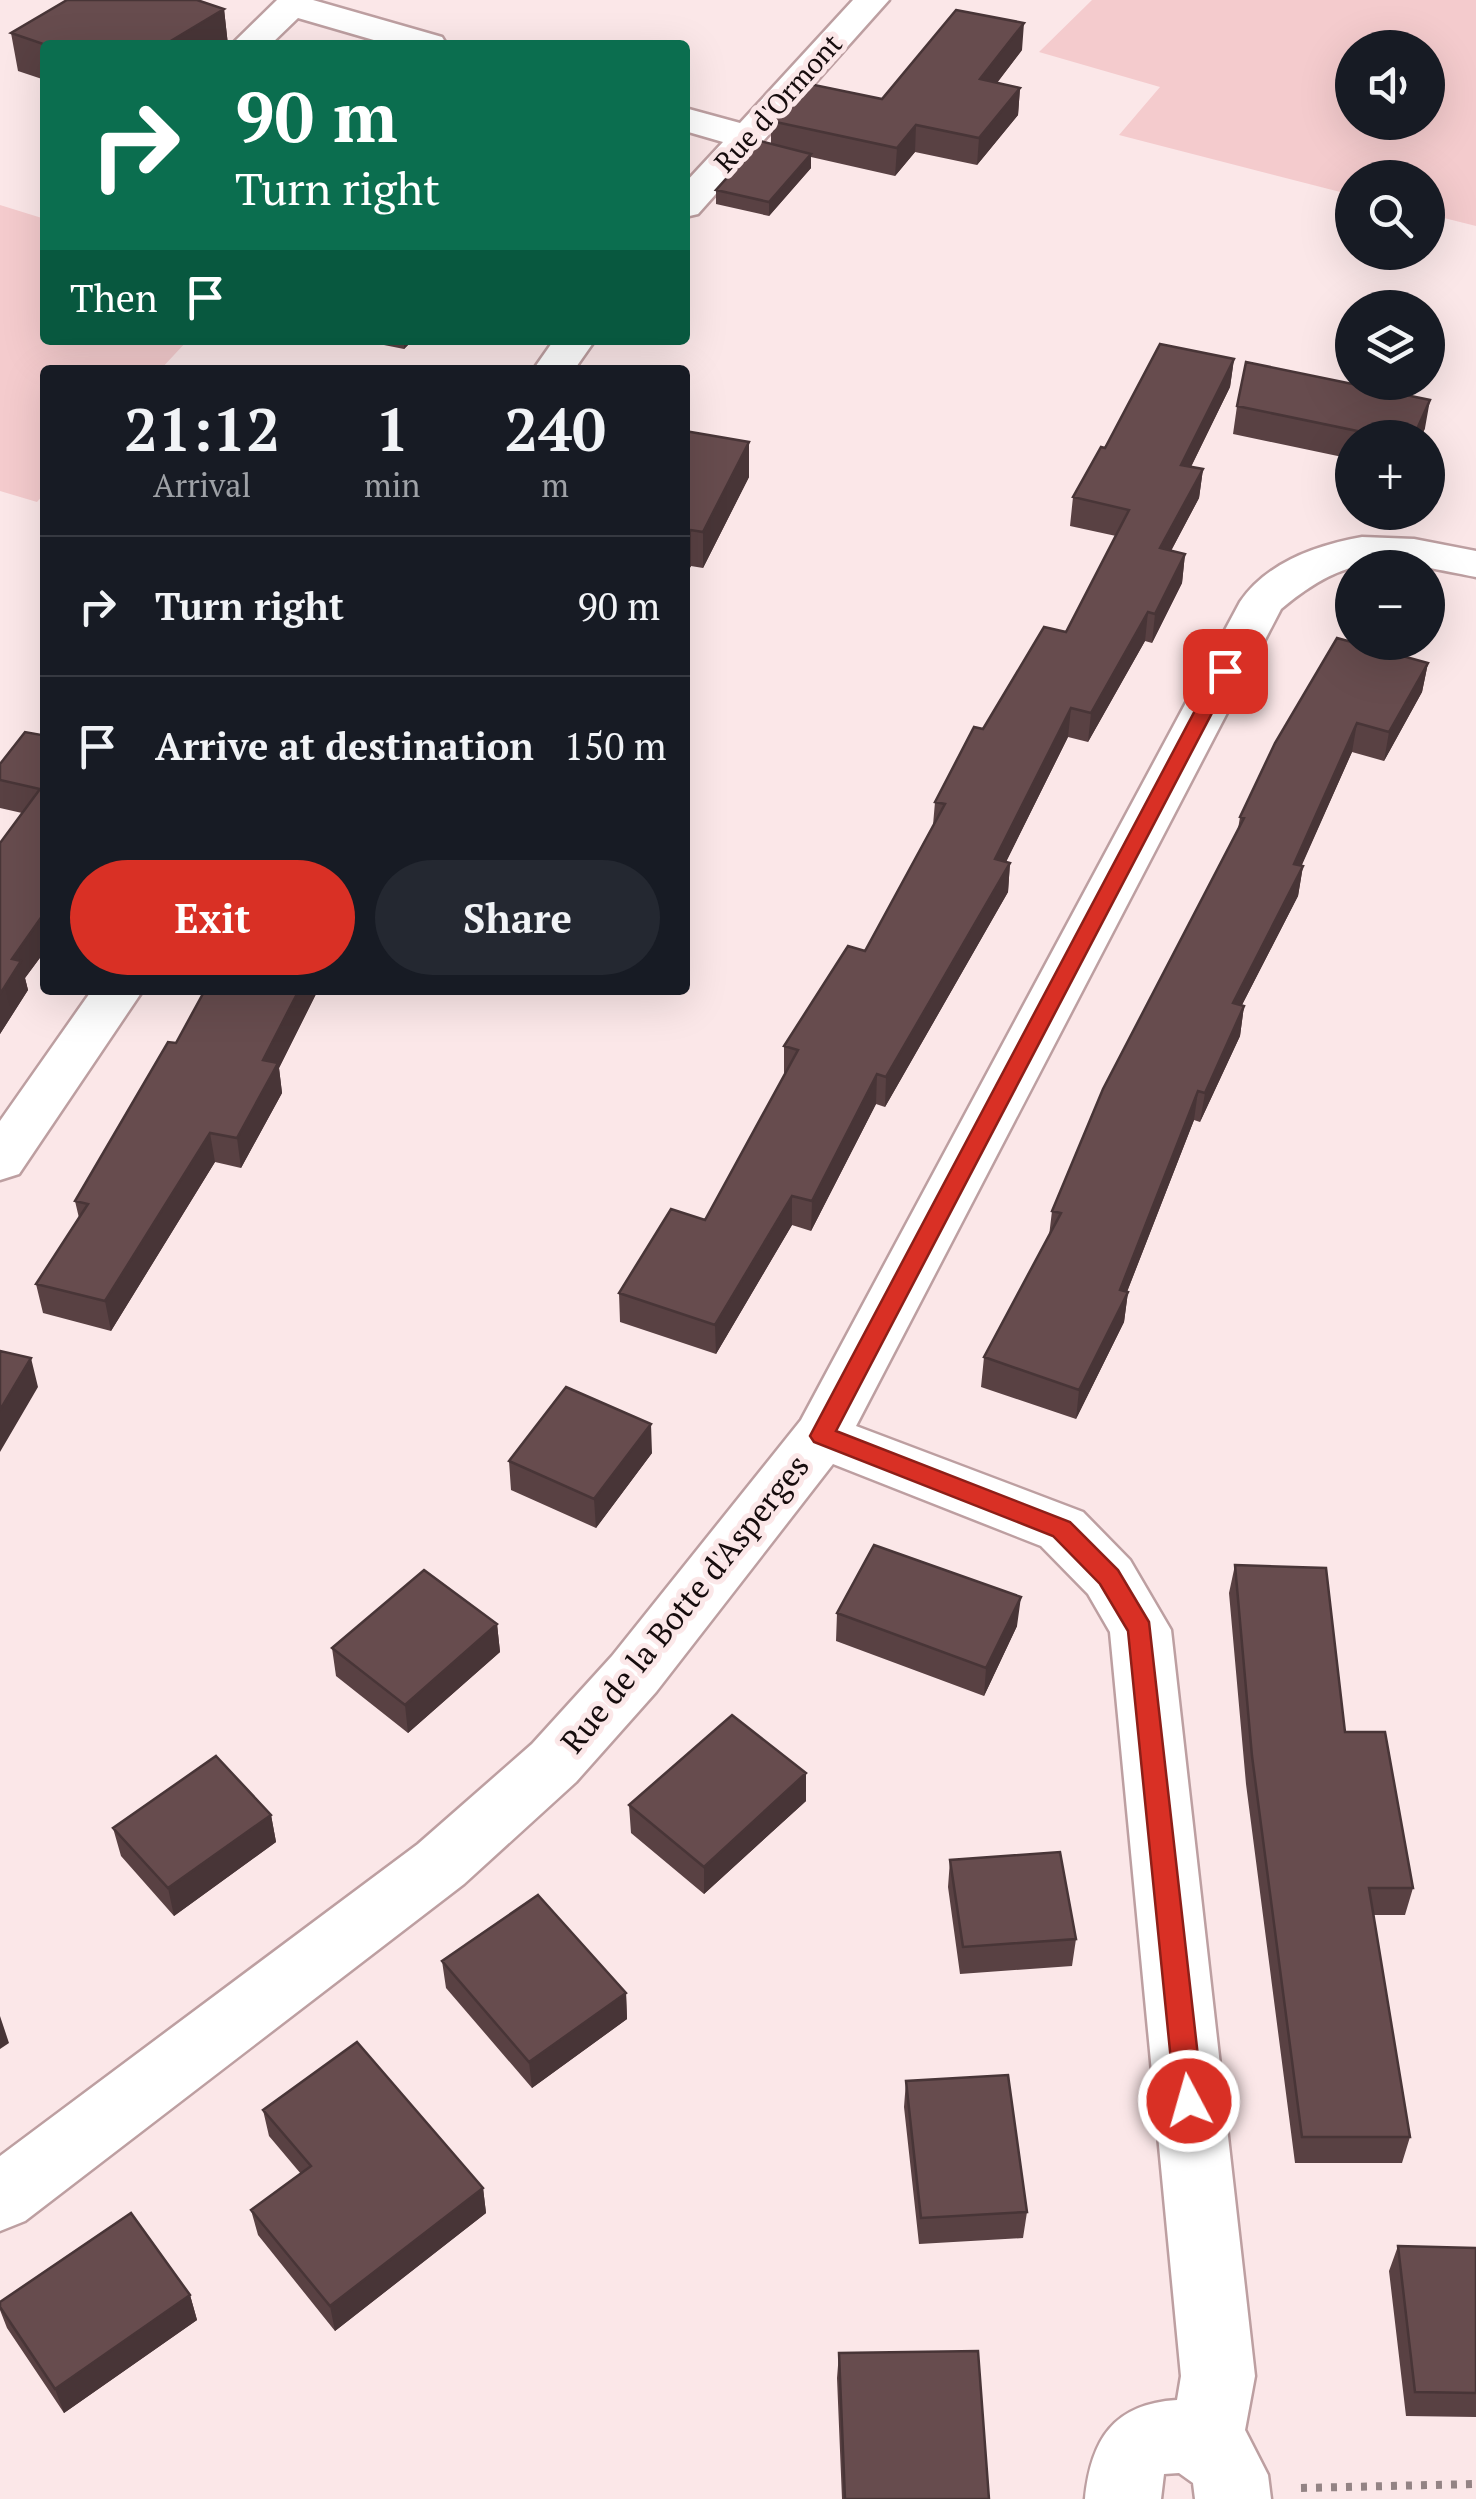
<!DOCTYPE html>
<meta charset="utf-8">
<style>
:root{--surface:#171b24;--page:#242831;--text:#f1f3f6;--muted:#9ea1a6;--line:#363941;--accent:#d93025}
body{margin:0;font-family:"PT Serif",serif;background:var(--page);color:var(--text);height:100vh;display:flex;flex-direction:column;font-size:38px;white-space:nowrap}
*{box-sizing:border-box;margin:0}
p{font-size:32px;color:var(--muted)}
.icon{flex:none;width:55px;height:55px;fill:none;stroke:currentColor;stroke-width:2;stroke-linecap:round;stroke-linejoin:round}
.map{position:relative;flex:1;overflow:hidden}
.sheet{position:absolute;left:40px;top:365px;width:650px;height:630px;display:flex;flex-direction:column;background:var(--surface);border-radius:10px;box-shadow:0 10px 40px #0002}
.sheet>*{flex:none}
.guide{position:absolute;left:40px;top:40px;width:650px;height:305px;border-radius:10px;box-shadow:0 10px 40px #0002;background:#0b6e4f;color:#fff;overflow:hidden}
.fabs{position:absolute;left:1335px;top:30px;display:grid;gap:20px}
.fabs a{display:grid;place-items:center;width:110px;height:110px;border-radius:50%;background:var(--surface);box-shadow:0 10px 40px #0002;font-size:50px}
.pin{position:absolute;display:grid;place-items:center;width:85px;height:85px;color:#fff;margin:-42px;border-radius:20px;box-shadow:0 5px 15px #0006}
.me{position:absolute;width:110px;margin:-55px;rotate:354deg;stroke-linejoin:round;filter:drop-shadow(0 0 8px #0008)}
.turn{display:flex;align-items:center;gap:35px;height:210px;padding:0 30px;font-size:45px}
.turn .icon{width:130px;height:130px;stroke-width:2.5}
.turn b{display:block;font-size:70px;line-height:85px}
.then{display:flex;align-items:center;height:95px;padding:0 30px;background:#0003;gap:20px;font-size:38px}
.eta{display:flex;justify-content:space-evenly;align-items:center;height:170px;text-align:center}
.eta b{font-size:60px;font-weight:700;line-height:70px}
.cta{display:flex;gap:20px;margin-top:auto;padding:20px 30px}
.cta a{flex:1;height:115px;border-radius:60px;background:var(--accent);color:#fff;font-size:40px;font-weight:700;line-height:115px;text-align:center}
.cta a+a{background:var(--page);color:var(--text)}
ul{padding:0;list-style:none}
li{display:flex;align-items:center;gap:30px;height:140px;padding:0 30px;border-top:2px solid var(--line)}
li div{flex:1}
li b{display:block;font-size:38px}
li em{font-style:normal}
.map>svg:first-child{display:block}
.green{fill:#f4cbcd;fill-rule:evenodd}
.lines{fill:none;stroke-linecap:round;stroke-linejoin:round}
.street-casing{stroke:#bd9fa1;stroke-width:5}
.path{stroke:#938384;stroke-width:8;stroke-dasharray:6 9;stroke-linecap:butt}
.street{fill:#fff;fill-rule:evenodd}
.wall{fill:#594143}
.shaded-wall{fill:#483537}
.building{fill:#674c4e;stroke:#483537;stroke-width:2.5}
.route{fill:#d93025;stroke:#8d1f18;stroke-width:2.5}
.labels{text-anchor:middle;stroke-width:10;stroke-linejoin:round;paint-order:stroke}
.far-street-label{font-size:28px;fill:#160c0d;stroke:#fbe7e8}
.street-label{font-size:32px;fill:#160c0d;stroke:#fbe7e8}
</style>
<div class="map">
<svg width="1476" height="2499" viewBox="0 0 1476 2499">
<rect width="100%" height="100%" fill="#fbe7e8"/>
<path class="green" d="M1092,0H1476V226L1428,214V178H1352V195L1119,135L1160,87L1039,52ZM1352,48H1428V122H1352Z
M0,205L45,219V340H188L160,370H45V493L37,502L0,491Z"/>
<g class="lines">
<g class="street-casing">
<path id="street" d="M277,0H313L442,37L447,45H391L298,18L270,45H231Z
M853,0H889L698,214L685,217V183L723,142L685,131V108L740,123Z
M554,340H595L574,370H533Z
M1362,537L1414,539L1476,551V577C1389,560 1354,548 1281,609L856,1426L1083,1512L1130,1560L1171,1630L1255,2376L1245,2430L1268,2475L1271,2499H1195L1193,2483L1179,2473L1164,2474L1161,2499H1085C1091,2440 1113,2404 1177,2400L1181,2376L1110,1632L1088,1594L1041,1546L833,1464L656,1692L576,1782L464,1884L25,2221L0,2231V2156L418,1844L532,1744L612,1656L801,1420L1240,602C1267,562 1317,545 1362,537Z
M92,990H143L19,1174L0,1180V1121Z"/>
</g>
<path class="path" d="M1301,2488L1476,2484"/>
<use href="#street" class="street"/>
</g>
<path class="wall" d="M224,9L228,45H45V80L18,71L11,33Z
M1022,50L997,83L1020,88L1018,115L977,165L915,152L895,176L811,157V168L769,216L716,204V190L771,143V121L882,99Z
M359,340H413L404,349Z
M1234,359L1230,387L1191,467L1203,469L1199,498L1171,551L1185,554L1182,583L1152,643L1145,641L1088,742L1068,737L1006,862L1010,863L1008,892L885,1107L876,1104L811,1231L792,1225L716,1354L620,1322L619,1293L705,1220L784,1076V1046L865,951L933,825L935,802L983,729L1066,632L1116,536L1070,526L1073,497L1105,448Z
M1237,406L1425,428L1421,438H1352V459L1233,434Z
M685,431L749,477L703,568L691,566L685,576Z
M1428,663L1422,692L1384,761L1352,752L1301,866H1303L1298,896L1242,1005L1244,1006L1240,1036L1200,1122L1194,1120L1127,1292H1128L1124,1322L1076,1419L981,1387L984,1357L1049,1236L1052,1211L1238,829L1240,817Z
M45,730V951L25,978L28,990L0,1034V843L22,813L0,808V764L41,735Z
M205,990H318L279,1068L282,1093L241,1168L215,1162L111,1331L43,1313L36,1284L79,1218L75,1201L176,1043Z
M652,1453L596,1528L511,1490L509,1461Z
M1235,1565L1345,1732L1413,1888L1405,1915H1373L1410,2137L1402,2163H1295L1246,1784L1229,1593Z
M837,1613L1017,1626L984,1696L836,1641Z
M497,1624L500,1652L408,1733L336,1676L332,1648Z
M806,1801L704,1894L631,1833L629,1805Z
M271,1815L276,1842L174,1916L121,1856L113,1828Z
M950,1860L1076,1939L1072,1966L960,1974L948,1887Z
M442,1961L626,1993L627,2019L532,2088L446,1988Z
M906,2081L1027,2212L1023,2238L919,2244L904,2107Z
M263,2110L483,2188L486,2213L335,2331L258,2235L251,2210L301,2174L269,2136Z
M1398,2246L1476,2248V2417L1406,2416L1389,2271Z
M190,2295L197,2320L64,2413L7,2328L0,2310V2302Z
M839,2353L989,2499H842L837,2378Z"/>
<path class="shaded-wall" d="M224,9L228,45H164Z
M1024,23L1022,50L979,106L980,79Z
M1020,88L1018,115L977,165L979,138Z
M916,125L915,152L895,176L897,148Z
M811,154V168L769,216V202Z
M404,340H413L404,349Z
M1234,359L1230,387L1178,493L1181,465Z
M1430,400L1425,428L1421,438H1413Z
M749,442V477L703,568V532Z
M1203,469L1199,498L1157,577L1160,548Z
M691,530V566L685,576V539Z
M1185,554L1182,583L1152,643L1155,614Z
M1148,612L1145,641L1088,742L1091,713Z
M1428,663L1422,692L1384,761L1389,732Z
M1071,708L1068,737L993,888L995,859Z
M1357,723L1352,752L1290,892L1303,866L1298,896L1228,1032L1233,1003Z
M1010,863L1008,892L885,1107L886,1077Z
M45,912V951L25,978L28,990L0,1034V994L12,959Z
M299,990H318L279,1068L282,1093L241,1168L237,1138L263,1060Z
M1244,1006L1240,1036L1200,1122L1205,1093Z
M877,1074L876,1104L811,1231L812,1201Z
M1198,1091L1194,1120L1121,1307L1128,1292L1124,1322L1076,1419L1079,1390Z
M210,1133L215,1162L111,1331L105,1301Z
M792,1196V1225L716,1354L715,1325Z
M31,1358L38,1387L0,1452V1410Z
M651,1424L652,1453L596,1528L594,1499Z
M1021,1597L1017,1626L984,1696L986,1668Z
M497,1624L500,1652L408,1733L405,1705Z
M806,1773V1801L704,1894V1867Z
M271,1815L276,1842L174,1916L168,1888Z
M626,1993L627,2019L532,2088L529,2062Z
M0,2016L9,2043L0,2049Z
M483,2188L486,2213L335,2331L330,2306Z
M190,2295L197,2320L64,2413L55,2389Z"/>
<path class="building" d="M67,0H197L224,9L164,45H46L11,33Z
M956,10L1024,23L980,79L1020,88L979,138L916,125L897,148L771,121L805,83L882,99Z
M760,141L811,154L769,202L716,190Z
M1160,344L1234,359L1181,465L1203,469L1160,548L1185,554L1155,614L1148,612L1091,713L1071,708L995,859L1010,863L886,1077L877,1074L812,1201L792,1196L715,1325L619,1293L671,1209L705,1220L798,1050L784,1046L848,946L865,951L945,804L935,802L974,727L983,729L1044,627L1066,632L1129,510L1073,497L1101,447L1105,448Z
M1246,362L1430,400L1413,438H1391L1237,406Z
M685,431L749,442L703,532L691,530L685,539Z
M1337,638L1428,663L1389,732L1357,723L1294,864L1303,866L1233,1003L1244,1006L1205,1093L1198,1091L1120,1290L1128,1292L1079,1390L984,1357L1061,1213L1052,1211L1103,1089L1244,818L1240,817L1275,743Z
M45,730V912L12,959L21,961L0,994V843L40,789L0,780V764L25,732L41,735Z
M205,990H299L263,1060L278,1063L237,1138L210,1133L105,1301L36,1284L88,1204L75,1201L168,1042L176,1043Z
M0,1351L31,1358L0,1410Z
M566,1387L651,1424L594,1499L509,1461Z
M874,1545L1021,1597L986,1668L837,1613Z
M1235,1565L1326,1568L1345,1732H1385L1413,1888H1369L1410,2137H1302L1252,1756Z
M424,1570L497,1624L405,1705L332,1648Z
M732,1715L806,1773L704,1867L629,1805Z
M216,1756L271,1815L168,1888L113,1828Z
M1060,1852L1076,1939L963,1947L950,1860Z
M538,1895L626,1993L529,2062L442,1961Z
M357,2042L483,2188L330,2306L251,2210L311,2166L263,2110Z
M1008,2075L1027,2212L921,2218L906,2081Z
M131,2213L190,2295L55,2389L0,2307V2302Z
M1398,2246L1476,2248V2393L1415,2392Z
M978,2351L989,2499H845L839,2353Z"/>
<path class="route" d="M1225,666L1234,671L836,1431L1070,1522L1118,1570L1149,1622L1203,2101L1199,2110L1189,2114L1179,2110L1175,2101L1128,1631L1100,1584L1053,1536L814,1442L810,1436L1216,671Z"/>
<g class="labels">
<g class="far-street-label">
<text transform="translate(778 103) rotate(-48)" y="10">Rue d'Ormont</text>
</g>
<g class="street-label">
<text transform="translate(685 1604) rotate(-51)" y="11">Rue de la Botte d'Asperges</text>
</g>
</g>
</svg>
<div class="fabs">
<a><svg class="icon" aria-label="sound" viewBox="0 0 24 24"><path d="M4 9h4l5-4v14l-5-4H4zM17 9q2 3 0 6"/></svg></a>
<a><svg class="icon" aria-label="search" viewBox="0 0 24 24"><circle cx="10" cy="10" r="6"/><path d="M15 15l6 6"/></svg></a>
<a><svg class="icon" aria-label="layers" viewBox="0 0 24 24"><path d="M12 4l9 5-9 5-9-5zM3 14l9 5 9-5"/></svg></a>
<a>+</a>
<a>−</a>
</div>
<div class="pin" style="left:1225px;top:671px;background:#d93025"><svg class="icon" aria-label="arrive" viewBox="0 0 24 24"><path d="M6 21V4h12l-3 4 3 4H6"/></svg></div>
<svg class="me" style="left:1189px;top:2101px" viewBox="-20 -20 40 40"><circle r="17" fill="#d93025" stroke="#fff" stroke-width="3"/><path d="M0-11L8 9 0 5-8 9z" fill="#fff"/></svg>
<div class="guide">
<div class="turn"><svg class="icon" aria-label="right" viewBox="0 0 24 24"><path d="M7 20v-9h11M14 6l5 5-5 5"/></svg><div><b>90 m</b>Turn right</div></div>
<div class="then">Then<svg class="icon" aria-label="arrive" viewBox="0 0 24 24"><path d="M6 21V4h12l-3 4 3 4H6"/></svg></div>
</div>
<section class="sheet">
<div class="eta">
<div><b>21:12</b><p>Arrival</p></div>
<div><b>1</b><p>min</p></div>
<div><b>240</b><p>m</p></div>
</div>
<ul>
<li><svg class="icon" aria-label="right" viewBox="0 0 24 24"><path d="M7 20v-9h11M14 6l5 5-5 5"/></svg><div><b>Turn right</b></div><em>90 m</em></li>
<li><svg class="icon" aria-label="arrive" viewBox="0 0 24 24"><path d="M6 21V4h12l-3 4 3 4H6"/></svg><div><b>Arrive at destination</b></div><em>150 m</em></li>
</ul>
<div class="cta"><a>Exit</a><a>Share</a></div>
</section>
</div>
